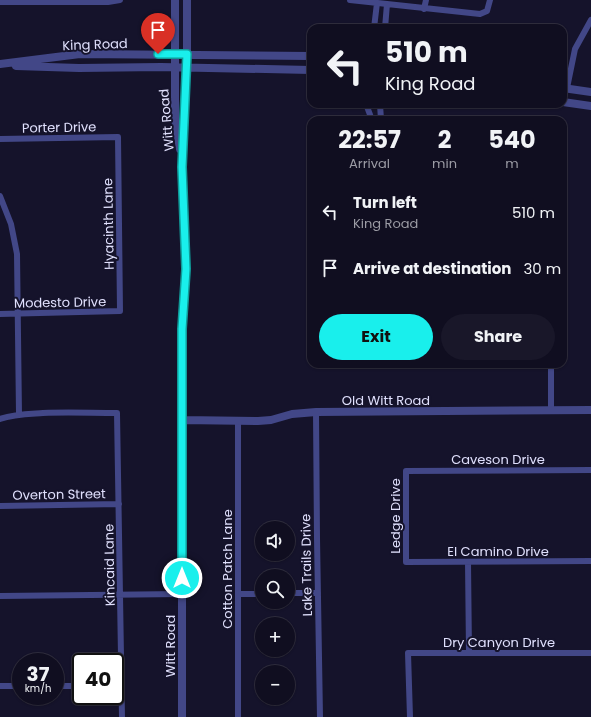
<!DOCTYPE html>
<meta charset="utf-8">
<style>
:root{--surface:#100e20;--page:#191729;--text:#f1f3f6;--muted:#9c9ca5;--line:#302e3e;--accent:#19efec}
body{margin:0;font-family:Poppins,sans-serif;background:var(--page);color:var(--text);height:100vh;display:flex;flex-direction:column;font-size:15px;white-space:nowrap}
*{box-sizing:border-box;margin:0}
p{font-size:13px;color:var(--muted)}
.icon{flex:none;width:22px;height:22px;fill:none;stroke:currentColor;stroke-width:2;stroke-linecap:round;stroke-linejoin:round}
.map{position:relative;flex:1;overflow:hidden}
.drawer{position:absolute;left:307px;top:116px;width:260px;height:252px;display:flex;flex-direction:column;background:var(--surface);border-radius:12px;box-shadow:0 1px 3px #0004,0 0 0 1px var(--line)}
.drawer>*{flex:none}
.hud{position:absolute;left:307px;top:24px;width:260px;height:84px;border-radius:12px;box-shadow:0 1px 3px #0004,0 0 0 1px var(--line);background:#100e20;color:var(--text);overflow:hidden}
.fabs{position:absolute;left:255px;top:521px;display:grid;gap:8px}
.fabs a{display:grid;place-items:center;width:40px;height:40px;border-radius:50%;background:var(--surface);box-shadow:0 1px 3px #0004,0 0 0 1px var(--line);font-size:20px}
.speed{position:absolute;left:12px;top:653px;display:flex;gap:8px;font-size:20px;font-weight:700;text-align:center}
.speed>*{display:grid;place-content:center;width:52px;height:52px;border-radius:50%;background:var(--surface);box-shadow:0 1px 3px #0004,0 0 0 1px var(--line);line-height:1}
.speed small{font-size:10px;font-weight:400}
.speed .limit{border:2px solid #111;border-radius:6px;background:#fff;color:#111}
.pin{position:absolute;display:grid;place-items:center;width:34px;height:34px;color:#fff;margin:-41px -17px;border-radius:50% 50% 50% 0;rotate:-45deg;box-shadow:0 0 4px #0007}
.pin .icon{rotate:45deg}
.me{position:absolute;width:44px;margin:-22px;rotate:0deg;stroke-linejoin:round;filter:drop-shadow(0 0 3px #0008)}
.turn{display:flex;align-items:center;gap:14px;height:84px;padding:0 12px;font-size:18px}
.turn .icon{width:52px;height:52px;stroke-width:2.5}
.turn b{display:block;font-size:28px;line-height:34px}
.eta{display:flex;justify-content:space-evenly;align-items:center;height:68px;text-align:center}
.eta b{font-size:24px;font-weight:700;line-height:28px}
.action{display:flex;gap:8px;margin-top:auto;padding:8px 12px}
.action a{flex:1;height:46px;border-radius:24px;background:var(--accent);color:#111;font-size:16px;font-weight:700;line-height:46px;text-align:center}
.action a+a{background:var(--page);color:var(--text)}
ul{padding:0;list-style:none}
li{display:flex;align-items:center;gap:12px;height:56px;padding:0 12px}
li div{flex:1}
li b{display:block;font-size:15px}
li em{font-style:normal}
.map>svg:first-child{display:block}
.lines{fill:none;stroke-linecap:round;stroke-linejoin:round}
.minor{stroke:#424787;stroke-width:6}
.tertiary{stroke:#424787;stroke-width:8}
.route-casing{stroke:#109b99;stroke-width:10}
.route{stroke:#19efec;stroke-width:7}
.labels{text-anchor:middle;stroke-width:4;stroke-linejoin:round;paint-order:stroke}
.street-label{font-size:13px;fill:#e0e0fd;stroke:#15132b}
</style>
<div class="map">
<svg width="591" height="717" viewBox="0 0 591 717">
<rect width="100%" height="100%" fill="#15132b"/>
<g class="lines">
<path class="minor" d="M350,0L480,14L487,11L490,0
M0,2H108L120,0
M424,9L426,0
M374,28L377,3
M385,28L387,4
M567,88L575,49L591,20
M366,104L372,120
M380,104L381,120
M0,139L118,137L120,311L0,314
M0,196L11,224L17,254L19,414
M551,364V411
M316,412L317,538L320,717
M0,419C14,414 28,414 43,413C67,412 92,413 117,413L122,717
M238,421V717
M591,470L406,471V562L591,561
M0,506L119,504
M468,562L469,653
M288,593H318
M238,594H262
M0,596L182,594
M0,686H21
M55,686H81
M410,717L408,653H591"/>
<path class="tertiary" d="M175,0V118L180,149
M0,64L80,54L311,56
M16,66L79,68L161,67L311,70
M563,88L591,92
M563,102L591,106
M182,420L258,421L271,420L292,414L316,412L591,410
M182,717V331L183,308L186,269L182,167L187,54V0"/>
</g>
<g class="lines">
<g class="route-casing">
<path id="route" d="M158,54H187L182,167L186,269L182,329V578"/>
</g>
<use href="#route" class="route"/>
</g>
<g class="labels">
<g class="street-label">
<text transform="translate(95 44) rotate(-2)" y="5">King Road</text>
<text transform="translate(166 120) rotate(-95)" y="5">Witt Road</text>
<text transform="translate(59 127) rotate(-1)" y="5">Porter Drive</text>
<text transform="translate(108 224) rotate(-91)" y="5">Hyacinth Lane</text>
<text transform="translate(60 302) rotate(-1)" y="5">Modesto Drive</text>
<text x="386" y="405">Old Witt Road</text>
<text x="498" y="464">Caveson Drive</text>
<text transform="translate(59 494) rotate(-1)" y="5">Overton Street</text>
<text transform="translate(395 516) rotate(-90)" y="5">Ledge Drive</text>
<text x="498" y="556">El Camino Drive</text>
<text transform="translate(109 565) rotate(-91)" y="5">Kincaid Lane</text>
<text transform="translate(306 565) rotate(-91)" y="5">Lake Trails Drive</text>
<text transform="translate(227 569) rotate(-90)" y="5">Cotton Patch Lane</text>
<text x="499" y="647">Dry Canyon Drive</text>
<text transform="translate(170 646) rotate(-90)" y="5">Witt Road</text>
</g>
</g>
</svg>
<div class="fabs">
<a><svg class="icon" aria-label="sound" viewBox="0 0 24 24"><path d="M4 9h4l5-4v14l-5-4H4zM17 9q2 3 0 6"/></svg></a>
<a><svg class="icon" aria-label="search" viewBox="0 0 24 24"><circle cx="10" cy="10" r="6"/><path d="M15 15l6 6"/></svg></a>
<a>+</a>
<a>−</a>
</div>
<div class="speed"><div>37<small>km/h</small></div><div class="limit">40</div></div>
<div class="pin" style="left:158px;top:54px;background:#d93025"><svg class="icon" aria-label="arrive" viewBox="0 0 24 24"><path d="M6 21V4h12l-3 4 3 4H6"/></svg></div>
<svg class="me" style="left:182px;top:578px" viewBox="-20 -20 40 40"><circle r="17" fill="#19efec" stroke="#fff" stroke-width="3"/><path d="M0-11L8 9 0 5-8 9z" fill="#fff"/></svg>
<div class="hud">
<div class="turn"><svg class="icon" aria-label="left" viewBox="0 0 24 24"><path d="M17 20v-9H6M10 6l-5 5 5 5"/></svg><div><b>510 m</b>King Road</div></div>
</div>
<section class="drawer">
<div class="eta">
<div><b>22:57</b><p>Arrival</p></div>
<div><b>2</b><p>min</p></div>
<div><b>540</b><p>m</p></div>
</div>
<ul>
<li><svg class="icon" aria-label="left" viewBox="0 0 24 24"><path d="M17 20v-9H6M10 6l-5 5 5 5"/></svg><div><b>Turn left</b><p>King Road</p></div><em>510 m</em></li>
<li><svg class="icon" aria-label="arrive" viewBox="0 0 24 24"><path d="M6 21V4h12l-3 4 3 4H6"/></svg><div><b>Arrive at destination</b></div><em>30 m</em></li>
</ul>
<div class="action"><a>Exit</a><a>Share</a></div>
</section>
</div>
